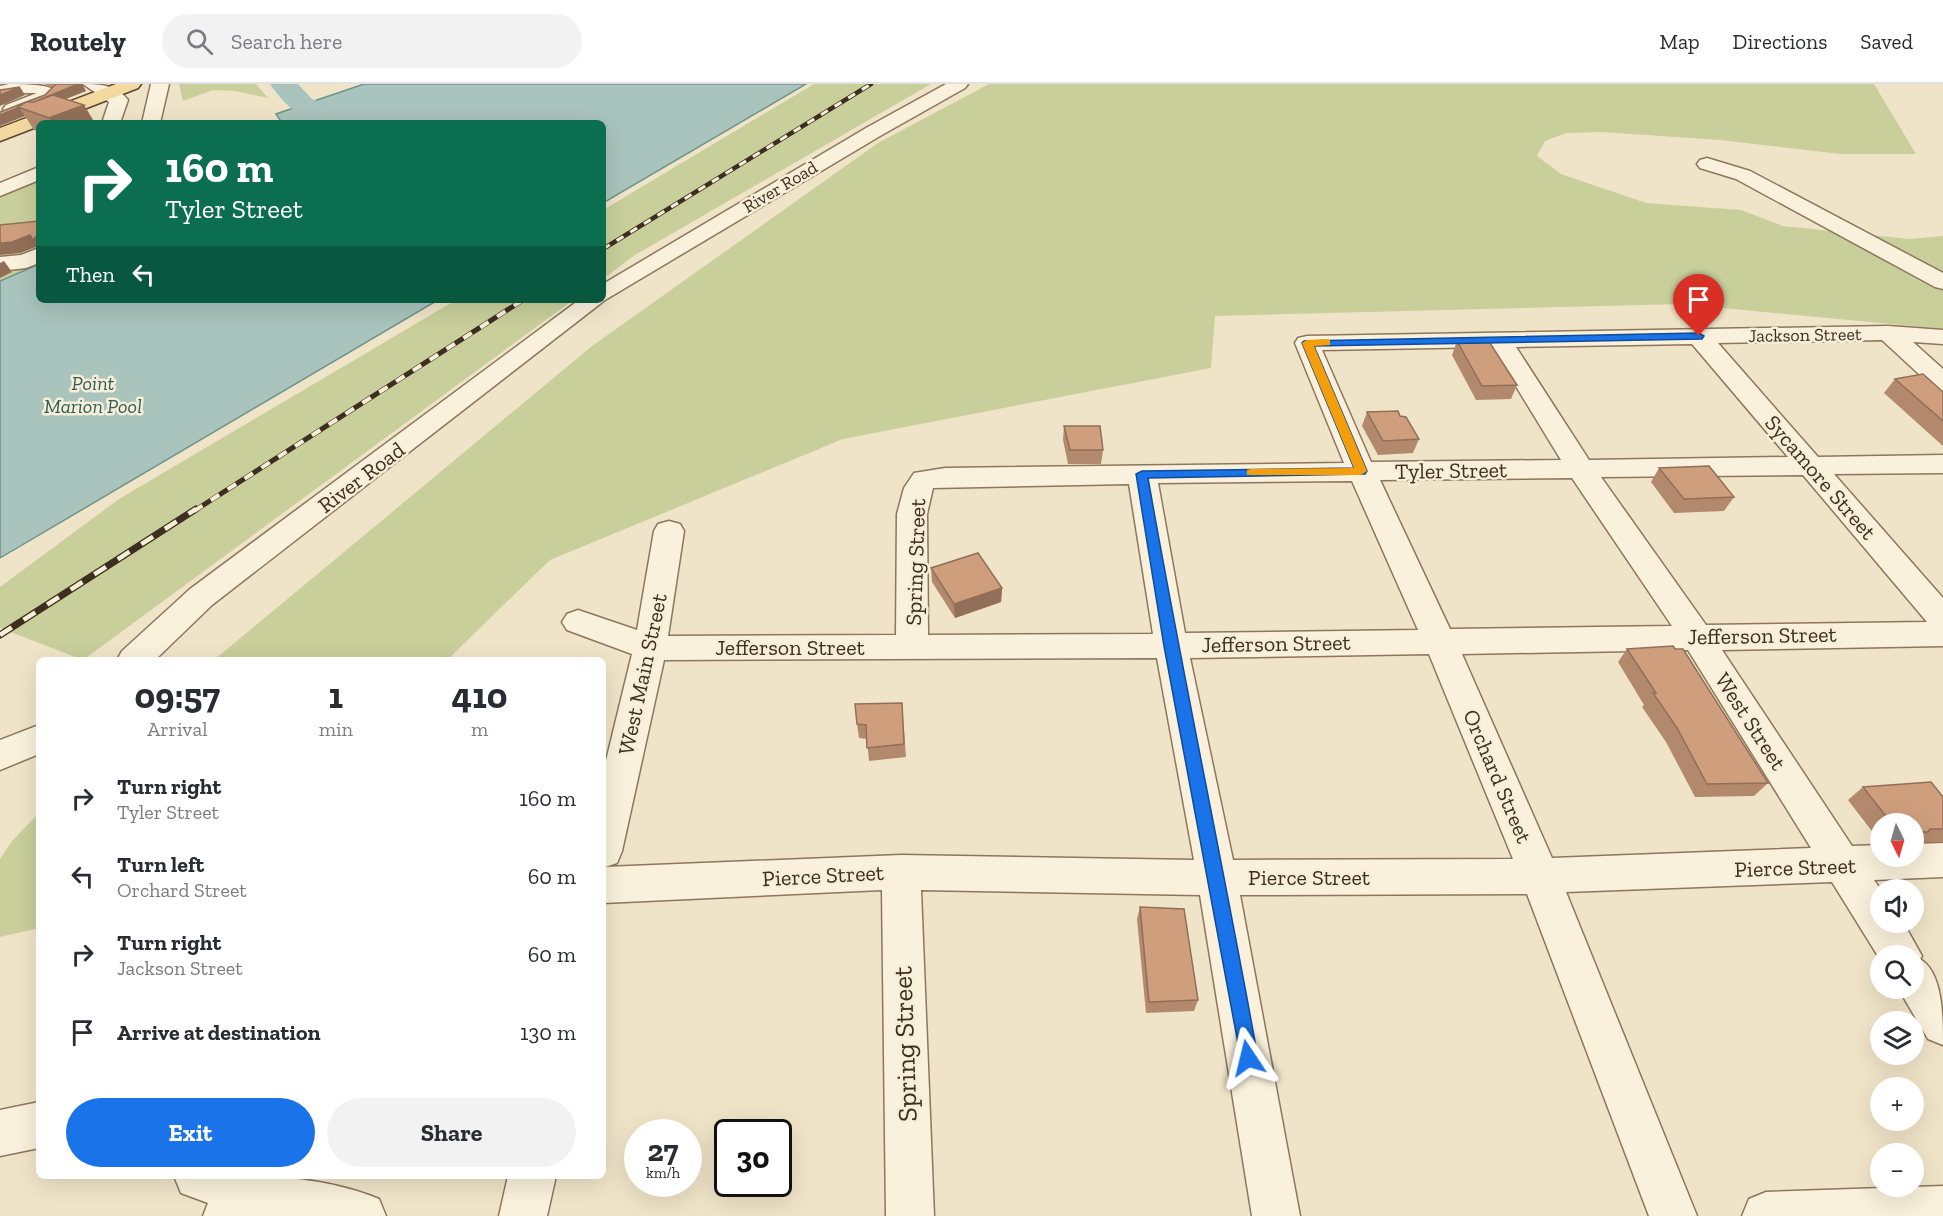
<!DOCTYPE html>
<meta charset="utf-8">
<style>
:root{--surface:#fff;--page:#f2f2f3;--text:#2b2b33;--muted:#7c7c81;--line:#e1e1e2;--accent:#1a73e8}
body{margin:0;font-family:"Zilla Slab",serif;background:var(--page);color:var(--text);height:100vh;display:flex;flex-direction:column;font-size:22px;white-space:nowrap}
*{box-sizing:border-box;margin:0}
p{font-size:20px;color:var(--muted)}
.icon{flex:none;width:33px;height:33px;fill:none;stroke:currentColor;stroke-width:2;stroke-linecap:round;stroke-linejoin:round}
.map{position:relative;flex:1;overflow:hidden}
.side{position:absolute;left:36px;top:573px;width:570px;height:522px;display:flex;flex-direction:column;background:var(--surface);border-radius:9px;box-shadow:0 6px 24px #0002}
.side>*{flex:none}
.banner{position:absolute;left:36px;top:36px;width:570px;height:183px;border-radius:9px;box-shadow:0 6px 24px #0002;background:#0b6e4f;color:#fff;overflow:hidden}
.needle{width:39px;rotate:175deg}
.fabs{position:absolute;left:1870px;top:729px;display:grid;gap:12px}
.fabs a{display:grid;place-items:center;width:54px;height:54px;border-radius:50%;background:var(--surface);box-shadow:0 6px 24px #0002;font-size:30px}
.speed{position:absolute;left:624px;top:1035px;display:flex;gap:12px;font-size:30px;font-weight:700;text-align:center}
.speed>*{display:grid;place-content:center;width:78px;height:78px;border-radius:50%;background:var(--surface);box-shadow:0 6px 24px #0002;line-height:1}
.speed small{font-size:15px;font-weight:400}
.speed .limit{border:3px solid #111;border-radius:9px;background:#fff;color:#111}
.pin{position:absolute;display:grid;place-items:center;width:51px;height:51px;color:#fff;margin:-62px -26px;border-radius:50% 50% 50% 0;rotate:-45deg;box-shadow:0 0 6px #0007}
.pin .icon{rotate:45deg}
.me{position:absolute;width:66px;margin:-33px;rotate:350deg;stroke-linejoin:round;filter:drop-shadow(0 0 4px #0008)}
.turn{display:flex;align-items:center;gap:21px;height:126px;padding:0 30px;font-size:27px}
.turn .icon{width:78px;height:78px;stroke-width:2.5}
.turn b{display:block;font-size:42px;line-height:51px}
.then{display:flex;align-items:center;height:57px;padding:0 30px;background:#0003;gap:12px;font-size:22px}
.eta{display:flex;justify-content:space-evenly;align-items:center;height:102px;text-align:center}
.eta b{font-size:36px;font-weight:700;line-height:42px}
.button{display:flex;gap:12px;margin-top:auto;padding:12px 30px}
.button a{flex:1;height:69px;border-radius:36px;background:var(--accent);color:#fff;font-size:24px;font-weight:700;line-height:69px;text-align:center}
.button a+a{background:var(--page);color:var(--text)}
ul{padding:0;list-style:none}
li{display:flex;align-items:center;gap:18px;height:78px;padding:0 30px}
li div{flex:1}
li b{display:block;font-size:22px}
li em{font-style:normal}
header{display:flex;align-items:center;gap:36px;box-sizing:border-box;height:84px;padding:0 30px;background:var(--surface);border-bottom:2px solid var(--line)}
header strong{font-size:28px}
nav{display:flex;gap:33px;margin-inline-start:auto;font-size:21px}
.search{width:420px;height:54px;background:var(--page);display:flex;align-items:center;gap:15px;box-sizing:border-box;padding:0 21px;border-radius:33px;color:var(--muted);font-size:22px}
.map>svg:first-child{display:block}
.green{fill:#c9cf9b}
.water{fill:#a9c4bc;stroke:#6f938a;stroke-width:1.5}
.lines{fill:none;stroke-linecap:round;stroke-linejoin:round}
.river{fill:#a9c4bc;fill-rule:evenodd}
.minor-casing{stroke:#8d765c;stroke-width:3}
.major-casing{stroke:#5b4430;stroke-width:3}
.minor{fill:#faf1dc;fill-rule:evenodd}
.major{fill:#f3d9a0;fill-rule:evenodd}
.rail-far2-casing{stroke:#3d2e20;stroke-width:4.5}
.rail-far1-casing{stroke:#3d2e20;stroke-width:5}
.rail-casing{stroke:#3d2e20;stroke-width:7}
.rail-far2{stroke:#f7eed8;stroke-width:3;stroke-dasharray:8;stroke-linecap:butt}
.rail-far1{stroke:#f7eed8;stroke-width:4;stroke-dasharray:10;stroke-linecap:butt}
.rail{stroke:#f7eed8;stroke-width:4.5;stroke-dasharray:14;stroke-linecap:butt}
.wall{fill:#b2896c}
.shaded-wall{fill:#916f58}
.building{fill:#cf9f7d;stroke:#916f58;stroke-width:1.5}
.route{fill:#1a73e8;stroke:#114b97;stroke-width:1.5}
.slow{fill:#f59e0b}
.labels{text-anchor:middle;stroke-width:5;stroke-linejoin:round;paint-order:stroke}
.far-street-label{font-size:18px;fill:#3d2e20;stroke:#f7eed8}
.far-water-label{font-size:20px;font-style:italic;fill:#2f5d5a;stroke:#f7eed8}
.street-label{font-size:22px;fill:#3d2e20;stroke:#f7eed8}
.near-street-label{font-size:27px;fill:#3d2e20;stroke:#f7eed8}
</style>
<header>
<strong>Routely</strong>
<div class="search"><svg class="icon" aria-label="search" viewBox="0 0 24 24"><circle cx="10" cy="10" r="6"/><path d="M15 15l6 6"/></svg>Search here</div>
<nav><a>Map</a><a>Directions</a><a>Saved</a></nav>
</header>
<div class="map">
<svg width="1943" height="1132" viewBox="0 0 1943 1132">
<rect width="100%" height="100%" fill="#f0e4c8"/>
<path class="green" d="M179,0H256L268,14L235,7L213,6L183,17Z
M814,0H931L635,171L603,195V126Z
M989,0H1874L1916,70H1841L1720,56L1601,48L1567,49L1545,57L1537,72L1561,90L1646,119L1741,126L1783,142L1910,155L1943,152V245L1682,220L1215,232L1211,284L843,355L550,476L447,576H214L592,262L878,59Z
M39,83V180L0,197V100Z
M456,216H573L83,576L0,544V503L119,415Z
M39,729V844L0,853V775L12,757Z"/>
<path class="water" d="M364,0H806L603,119V39H282L276,30Z
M39,180V216H438L0,474V197Z"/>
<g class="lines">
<path class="river" d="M270,0H298L312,15L358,33L362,39C318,39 296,39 270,0Z"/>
<g class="minor-casing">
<path id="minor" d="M9,0C24,0 49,0 59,8C50,20 20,32 6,29L3,25L6,21L37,9H19L0,13V2Z
M83,0C100,0 117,1 128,16L120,39H102L109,18Z
M151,0H169L160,39H142Z
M946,0H968L965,4L880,52L605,216L212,521L155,576H117L122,567L190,505L579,216H603V200L866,44Z
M1707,74L1750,87L1943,189V205L1935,203L1736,95L1700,84L1697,80L1700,76Z
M39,83V96L0,112V99Z
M39,164V179L26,184L0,187V173L21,171Z
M1888,242L1943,246V260L1913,258L1943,285V307L1934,304L1882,256L1718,259L1818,373L1943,371V389L1834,390L1943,514V562L1722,566L1852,762L1881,761V772H1914V760L1943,759V793L1874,796L1881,806V838H1903L1922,872L1920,875C1943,888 1943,934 1943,961L1928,955L1898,904H1914V872H1881V877L1832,798L1566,808L1697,1132H1649L1527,810L1240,811L1300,1132H1252L1200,811L921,806L934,1132H886L882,806L603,819V689L632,570L567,546L562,538L567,530L578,526L637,546L654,447L658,440L669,437L680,440L684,447L668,552L896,551L897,430L904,404L914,389L945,384L1344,379L1295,259L1298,254L1307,252ZM1692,260L1788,373L1589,376L1516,263ZM1492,263L1561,376L1371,378L1322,266ZM1803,391L1927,538L1706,541L1601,393ZM1572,394L1672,542L1450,545L1380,396ZM1352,397L1418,546L1185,549L1158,399ZM1129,400L1153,550L928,551L927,430L933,404ZM1688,566L1811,764L1552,774L1462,570ZM1429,570L1513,775L1233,776L1190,574ZM1157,574L1194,776L901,771L605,783L617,779L622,767L664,576Z
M39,641V670L0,686V656Z
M39,1018V1064L0,1072V1026Z
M174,1092C244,1092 314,1088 379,1115L386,1132H203L208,1119L181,1109Z
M508,1092H556L547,1132H499Z
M1943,1102V1132H1742L1749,1115L1766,1108Z"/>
</g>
<g class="major-casing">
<path id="major" d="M116,0H141L138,4L48,39H39V42L0,57V44Z"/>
</g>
<use href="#minor" class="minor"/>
<use href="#major" class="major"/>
<g class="rail-far2-casing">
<path id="rail-far2" d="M603,165L871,0"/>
</g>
<g class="rail-far1-casing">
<path id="rail-far1" d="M194,427L523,216"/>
</g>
<g class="rail-casing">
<path id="rail" d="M0,551L196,425"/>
</g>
<use href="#rail-far2" class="rail-far2"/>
<use href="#rail-far1" class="rail-far1"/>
<use href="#rail" class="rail"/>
</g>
<path class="wall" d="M43,0H82L86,7L66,15L95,39H39V48L34,46L25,32L0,28L45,11L53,3Z
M1457,257L1517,301L1511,315L1476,316L1452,271Z
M1895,295L1943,308V362L1884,309Z
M1367,328L1400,332L1419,355L1413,369L1378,371L1362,342Z
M1064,342L1103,366L1101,380H1068L1063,356Z
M1659,384L1734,413L1724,427L1674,429L1651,398Z
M931,484L1002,504L1001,518L955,534L932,498Z
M1627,565L1768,699L1754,712L1695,713L1666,658L1642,623L1644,621L1618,578Z
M902,619L906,673L869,677L867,655L859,654L857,640Z
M1863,703L1943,713V758H1914V740H1881V759L1848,716Z
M1140,823L1198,916L1194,927L1146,929L1137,835Z"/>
<path class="shaded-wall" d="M78,0H82L86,7L42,24L35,16Z
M20,3L25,11L0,22V11Z
M84,21L95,39H52L49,34Z
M19,24L25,32L0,42V31Z
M39,149V163L38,162L20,169L0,171V159Z
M4,177L12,188L0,194V179Z
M1002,504L1001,518L955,534L954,520Z"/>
<path class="building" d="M56,0H78L34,18H26L45,11Z
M20,3L0,11V6Z
M53,11L84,21L49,34L18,23L26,18H34Z
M26,18L18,23H20L0,31V28Z
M39,137V149L33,156L30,151L12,158L0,159V141Z
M1488,256L1517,301L1482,302L1457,257Z
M1923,290L1943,308V337L1895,295Z
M1398,327L1400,332L1406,333L1419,355L1383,357L1367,328Z
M1064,342H1100L1103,366H1070Z
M1709,382L1734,413L1684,415L1659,384Z
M978,469L1002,504L954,520L931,484Z
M1673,562L1675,565H1683L1768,699L1707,700L1677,644L1653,609H1656L1627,565Z
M902,619L904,660L867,664L866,641L857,640L855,620Z
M1931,698L1943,713V745H1930L1928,748H1914V740H1892L1863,703Z
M1140,823L1184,825L1198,916L1149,918Z"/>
<path class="route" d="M1699,249L1704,252L1702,255L1314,262L1367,387L1365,390L1148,394C1182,588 1223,780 1258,974L1255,981L1248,983L1242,981L1164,562L1136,390L1142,387L1354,384L1302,259L1304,257Z"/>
<path class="slow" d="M1326,255L1330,256V261L1314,262L1367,387L1361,391H1247V386L1251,385L1354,384L1302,259L1307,256Z"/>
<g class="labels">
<g class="far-street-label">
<text transform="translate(780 103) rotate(-31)" y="6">River Road</text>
<text transform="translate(1805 251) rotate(-1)" y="6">Jackson Street</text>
</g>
<g class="far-water-label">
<text x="93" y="306">Point<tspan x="93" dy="23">Marion Pool</tspan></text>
</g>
<g class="street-label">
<text transform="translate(1451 386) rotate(-1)" y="8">Tyler Street</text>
<text transform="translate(361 393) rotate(-37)" y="8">River Road</text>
<text transform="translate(1821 393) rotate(49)" y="8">Sycamore Street</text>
<text transform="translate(915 478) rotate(-88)" y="8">Spring Street</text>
<text transform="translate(1762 551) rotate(-1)" y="8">Jefferson Street</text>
<text transform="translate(1276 559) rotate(-1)" y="8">Jefferson Street</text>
<text x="790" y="571">Jefferson Street</text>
<text transform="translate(642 590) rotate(-78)" y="8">West Main Street</text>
<text transform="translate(1751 637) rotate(57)" y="8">West Street</text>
<text transform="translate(1498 692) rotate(67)" y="8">Orchard Street</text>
<text transform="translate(1795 783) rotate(-2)" y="8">Pierce Street</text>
<text transform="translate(823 791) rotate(-3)" y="8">Pierce Street</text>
<text x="1309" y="801">Pierce Street</text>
</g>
<g class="near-street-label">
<text transform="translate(905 960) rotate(-92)" y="9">Spring Street</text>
</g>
</g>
</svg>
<div class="fabs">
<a><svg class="needle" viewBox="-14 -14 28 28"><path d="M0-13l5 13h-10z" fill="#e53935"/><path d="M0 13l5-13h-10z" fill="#7c7c81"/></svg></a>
<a><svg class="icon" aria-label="sound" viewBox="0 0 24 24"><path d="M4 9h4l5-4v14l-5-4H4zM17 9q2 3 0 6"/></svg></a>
<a><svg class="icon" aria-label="search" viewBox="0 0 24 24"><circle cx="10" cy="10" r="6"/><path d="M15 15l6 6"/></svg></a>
<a><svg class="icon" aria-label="layers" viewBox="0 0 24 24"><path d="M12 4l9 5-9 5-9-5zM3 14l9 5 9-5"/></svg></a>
<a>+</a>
<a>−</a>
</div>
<div class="speed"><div>27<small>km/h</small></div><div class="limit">30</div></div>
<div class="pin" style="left:1699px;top:252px;background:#d93025"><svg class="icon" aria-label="arrive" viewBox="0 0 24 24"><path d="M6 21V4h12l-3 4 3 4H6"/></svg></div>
<svg class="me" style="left:1248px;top:974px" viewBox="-20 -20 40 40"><path d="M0-17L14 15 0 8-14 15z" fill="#1a73e8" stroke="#fff" stroke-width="4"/></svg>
<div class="banner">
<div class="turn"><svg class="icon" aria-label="right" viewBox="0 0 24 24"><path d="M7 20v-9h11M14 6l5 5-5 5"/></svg><div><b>160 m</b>Tyler Street</div></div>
<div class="then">Then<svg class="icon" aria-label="left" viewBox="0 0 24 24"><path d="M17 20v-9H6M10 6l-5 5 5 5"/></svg></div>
</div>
<section class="side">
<div class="eta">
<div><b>09:57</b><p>Arrival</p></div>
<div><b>1</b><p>min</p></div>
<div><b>410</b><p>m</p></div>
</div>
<ul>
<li><svg class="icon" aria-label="right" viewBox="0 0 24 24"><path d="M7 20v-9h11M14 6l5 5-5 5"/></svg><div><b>Turn right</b><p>Tyler Street</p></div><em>160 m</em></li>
<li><svg class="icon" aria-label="left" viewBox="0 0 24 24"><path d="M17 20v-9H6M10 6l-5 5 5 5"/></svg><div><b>Turn left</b><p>Orchard Street</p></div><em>60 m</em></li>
<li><svg class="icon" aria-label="right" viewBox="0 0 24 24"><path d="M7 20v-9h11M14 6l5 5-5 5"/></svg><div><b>Turn right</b><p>Jackson Street</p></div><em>60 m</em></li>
<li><svg class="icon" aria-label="arrive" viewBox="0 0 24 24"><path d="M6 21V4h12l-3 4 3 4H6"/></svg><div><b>Arrive at destination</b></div><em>130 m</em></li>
</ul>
<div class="button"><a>Exit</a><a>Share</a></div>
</section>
</div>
